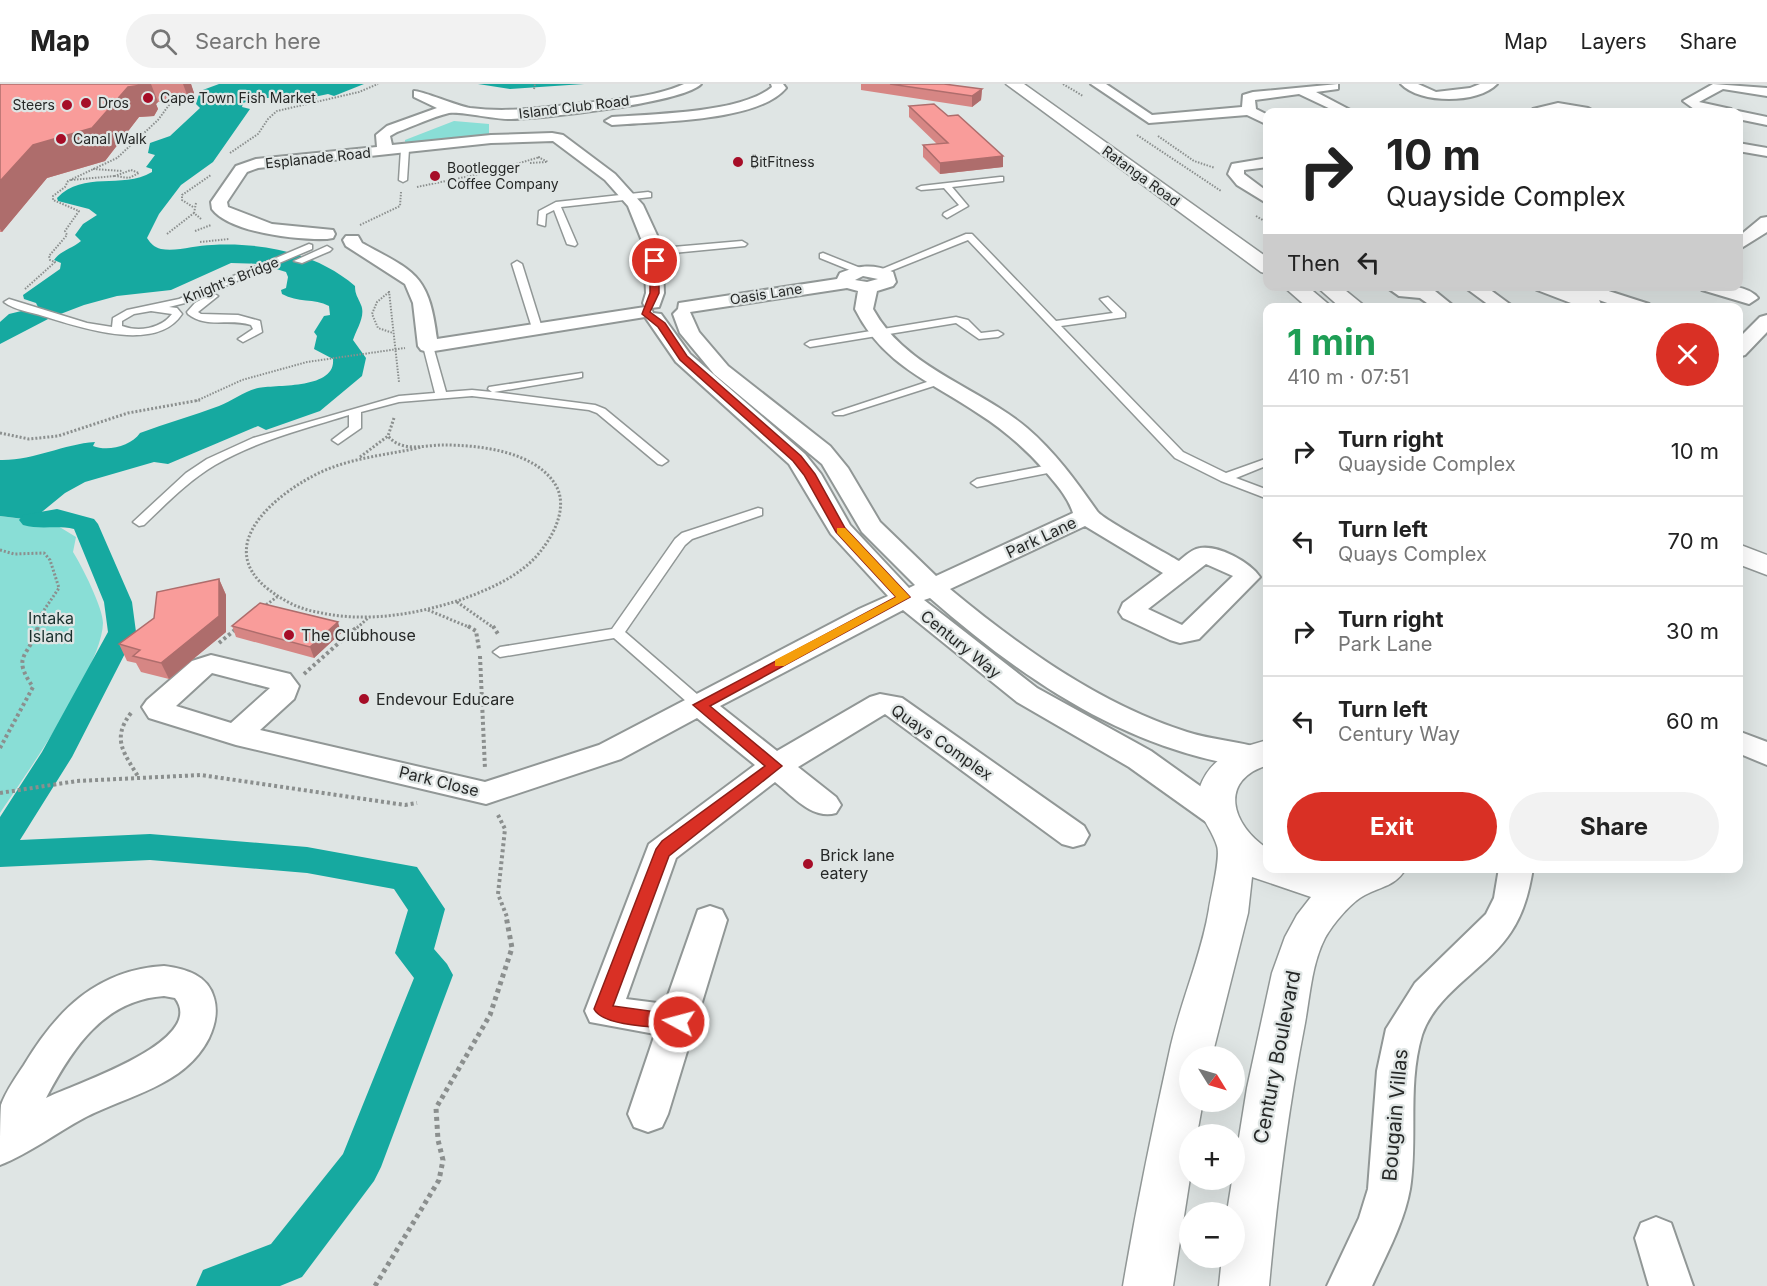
<!DOCTYPE html>
<meta charset="utf-8">
<style>
:root{--surface:#fff;--page:#f2f2f2;--text:#222;--muted:#767676;--line:#e0e0e0;--accent:#d93025}
body{margin:0;font-family:Inter,sans-serif;background:var(--page);color:var(--text);height:100vh;display:flex;flex-direction:column;font-size:22px;white-space:nowrap}
*{box-sizing:border-box;margin:0}
p{font-size:20px;color:var(--muted)}
.icon{flex:none;width:33px;height:33px;fill:none;stroke:currentColor;stroke-width:2;stroke-linecap:round;stroke-linejoin:round}
.map{position:relative;flex:1;overflow:hidden}
.drawer{position:absolute;left:1263px;top:219px;width:480px;height:570px;display:flex;flex-direction:column;background:var(--surface);border-radius:12px;box-shadow:0 6px 24px #0002}
.drawer>*{flex:none}
.guide{position:absolute;left:1263px;top:24px;width:480px;height:183px;border-radius:12px;box-shadow:0 6px 24px #0002;background:#fff;color:var(--text);overflow:hidden}
.needle{width:39px;rotate:127deg}
.tools{position:absolute;left:1179px;top:962px;display:grid;gap:12px}
.tools a{display:grid;place-items:center;width:66px;height:66px;border-radius:50%;background:var(--surface);box-shadow:0 6px 24px #0002;font-size:30px}
.pin{position:absolute;display:grid;place-items:center;width:51px;height:51px;color:#fff;margin:-26px;border:3px solid #fff;border-radius:50%;box-shadow:0 2px 6px #0007}
.me{position:absolute;width:66px;margin:-33px;rotate:277deg;stroke-linejoin:round;filter:drop-shadow(0 0 4px #0008)}
.turn{display:flex;align-items:center;gap:21px;height:126px;padding:0 24px;font-size:27px}
.turn .icon{width:78px;height:78px;stroke-width:2.5}
.turn b{display:block;font-size:42px;line-height:51px}
.then{display:flex;align-items:center;height:57px;padding:0 24px;background:#0003;gap:12px;font-size:22px}
.round{display:grid;place-items:center;flex:none;width:63px;height:63px;border-radius:32px;background:var(--page)}
.summary{display:flex;align-items:center;justify-content:space-between;height:102px;padding:0 24px}
h1{font-size:36px;font-weight:700;line-height:45px;color:#1e9e55}
.button{display:flex;gap:12px;margin-top:auto;padding:12px 24px}
.button a{flex:1;height:69px;border-radius:36px;background:var(--accent);color:#fff;font-size:24px;font-weight:700;line-height:69px;text-align:center}
.button a+a{background:var(--page);color:var(--text)}
ul{padding:0;list-style:none}
li{display:flex;align-items:center;gap:18px;height:90px;padding:0 24px;border-top:2px solid var(--line)}
li div{flex:1}
li b{display:block;font-size:22px}
li em{font-style:normal}
header{display:flex;align-items:center;gap:36px;box-sizing:border-box;height:84px;padding:0 30px;background:var(--surface);border-bottom:2px solid var(--line)}
header strong{font-size:28px}
nav{display:flex;gap:33px;margin-inline-start:auto;font-size:21px}
.search{width:420px;height:54px;background:var(--page);display:flex;align-items:center;gap:15px;box-sizing:border-box;padding:0 21px;border-radius:33px;color:var(--muted);font-size:22px}
.map>svg:first-child{display:block}
.green{fill:#89ded6}
.water{fill:#16a9a0}
.lines{fill:none;stroke-linecap:round;stroke-linejoin:round}
.canal{fill:#16a9a0;fill-rule:evenodd}
.service-casing{stroke:#919796;stroke-width:3}
.minor-casing{stroke:#919796;stroke-width:4}
.secondary-casing{stroke:#919796;stroke-width:3}
.path-far3{stroke:#8b8f8e;stroke-width:2;stroke-dasharray:1.5 1.5;stroke-linecap:butt}
.path-far2{stroke:#8b8f8e;stroke-width:3;stroke-dasharray:2 2;stroke-linecap:butt}
.path-far1{stroke:#8b8f8e;stroke-width:4;stroke-dasharray:3 3;stroke-linecap:butt}
.path{stroke:#8b8f8e;stroke-width:5;stroke-dasharray:4 4;stroke-linecap:butt}
.service{fill:#fff;fill-rule:evenodd}
.minor{fill:#fff;fill-rule:evenodd}
.secondary{fill:#fff;fill-rule:evenodd}
.wall{fill:#d68684}
.shaded-wall{fill:#ae6d6c}
.building{fill:#f99c9a;stroke:#ae6d6c;stroke-width:1.5}
.route{fill:#d93025;stroke:#8d1f18;stroke-width:1.5}
.slow{fill:#f59e0b}
.poi-dot{fill:#a60d27;stroke:#dfe5e4;stroke-width:2}
.labels{text-anchor:middle;stroke-width:4.5;stroke-linejoin:round;paint-order:stroke}
.far-poi-label{font-size:14px;fill:#262827;stroke:#dfe5e4;text-anchor:start}
.far-street-label{font-size:14px;fill:#262827;stroke:#dfe5e4}
.street-label{font-size:16px;fill:#262827;stroke:#dfe5e4}
.park-label{font-size:16px;fill:#1a312e;stroke:#dfe5e4}
.poi-label{font-size:16px;fill:#262827;stroke:#dfe5e4;text-anchor:start}
.near-street-label{font-size:20px;fill:#262827;stroke:#dfe5e4}
</style>
<header>
<strong>Map</strong>
<div class="search"><svg class="icon" aria-label="search" viewBox="0 0 24 24"><circle cx="10" cy="10" r="6"/><path d="M15 15l6 6"/></svg>Search here</div>
<nav><a>Map</a><a>Layers</a><a>Share</a></nav>
</header>
<div class="map">
<svg width="1767" height="1202" viewBox="0 0 1767 1202">
<rect width="100%" height="100%" fill="#dfe5e4"/>
<path class="green" d="M454,37L489,40V51L405,60V56Z
M0,432L53,439L76,453L73,468C82,482 103,524 103,539C102,583 26,690 0,729Z"/>
<path class="water" d="M219,0H364L334,12L328,10L314,13L317,15L282,19L278,14H259L243,19L242,23L250,25L213,78L181,101L159,130L147,154C151,160 154,163 161,165C177,168 196,161 212,161C262,158 317,169 355,202C355,211 358,213 361,221C366,232 356,246 353,256L366,274L362,292L320,327L266,346L258,342L168,380L154,378L85,398L65,409L32,436L0,432V376C33,377 63,360 95,358L93,362C108,368 131,362 140,349C166,339 193,332 219,322C232,317 245,307 258,304C274,300 336,306 333,275L314,265L317,252L314,248L324,232L330,231L329,222C314,214 298,219 282,210L281,206L286,204L288,193L286,188L260,180L231,179L171,206L117,212L84,221L50,234L0,260V238L9,230L38,223L36,219L24,215L23,211L60,185L61,179L54,176C61,166 72,165 81,157L75,151L83,140L97,131L89,125L58,117L57,114C84,86 121,106 152,88V85L146,83L155,71L148,69L150,59L170,52L200,24L196,20L200,7Z
M478,0H584L510,5Z"/>
<g class="lines">
<path class="canal" d="M57,425L94,435L98,440L132,518L136,548L72,673L20,756L150,750L307,763L417,783L445,825L434,865L447,880L453,891L381,1083L374,1097L302,1193L280,1202H196L203,1186L271,1160L343,1070L414,894L395,869L408,826L394,805L307,789L150,776L0,783V733L42,668L108,548L104,518L74,445C57,441 40,446 23,441L19,436L23,431Z"/>
<g class="service-casing">
<path id="service" d="M405,63L409,65L407,96L403,98L399,96L401,65Z
M1000,93H1003V97L952,103L968,122L947,134L943,131L944,129L959,121L944,104L921,106L917,104L921,102Z
M648,108L651,109V113L561,123L577,160L575,162L567,160L554,126L546,130L545,142L538,140L539,127L556,118Z
M966,150H972L1056,237L1113,229L1100,215L1108,213L1125,229V233L1061,242L1183,368L1226,389L1268,374V381L1236,394L1268,406V415L1221,397L1175,374L968,156L883,190L875,188Z
M742,157L747,160L745,162L673,169L668,166L673,163Z
M309,160L312,161V165L185,219L169,223L177,224L182,230C156,270 79,243 43,232C31,228 14,226 4,218L9,215L87,239L112,243L113,234L127,226L179,215ZM151,227L172,230C161,245 138,248 122,242V237L134,230Z
M327,162L332,165L330,167L302,179L294,177Z
M823,169L863,185L865,187L857,189L820,174V170Z
M517,177L522,180L542,244L541,246L532,244L512,180Z
M213,209L218,212L198,228L201,230L238,231L260,237L262,248L243,258L238,255L253,245L251,241C228,234 207,245 188,230L187,228L195,219Z
M956,233L968,236L981,249L998,247L1003,250L998,253L979,255L956,239L810,263L805,260L810,257Z
M428,259L433,262L446,308L472,306L492,308L488,305L489,303L582,289V293L578,294L494,308L595,321L605,325L668,377L662,381L658,380L597,329L589,326L472,312L399,318L361,328V344L338,360L332,356L349,343V331C304,345 256,357 215,381C188,397 166,420 144,441L139,442L133,438L186,389L207,375L253,354L399,312L435,309L423,262Z
M939,294L943,295V299L843,331H835L833,329Z
M1054,380L1060,384L1058,387L977,403L971,399L977,395Z
M758,424L762,425V431L692,455L685,461L625,548L705,617L708,621L705,625H695L614,554L500,573L493,568L500,563L612,545L675,455L682,449Z"/>
</g>
<g class="minor-casing">
<path id="minor" d="M684,0H701C683,19 540,35 508,35C493,35 460,27 449,29C432,33 414,42 397,48L390,52L392,61L491,51L552,49L563,51L615,90L643,121L662,162L664,209L659,223L651,224L653,229L661,230L690,270L805,370L821,390L850,441L909,504L915,501L862,448L822,380L714,290L680,249L673,230L678,225L679,219L837,195L840,189C860,181 873,180 893,188L896,198L893,202L877,207L873,225C906,285 977,302 1027,344C1055,368 1076,397 1097,427C1102,435 1166,469 1179,477C1185,472 1192,465 1200,464C1219,461 1250,478 1260,493L1199,555L1180,559L1170,556L1123,534L1119,528L1123,519L1163,489L1085,442L950,505C1020,563 1099,620 1187,648C1212,656 1238,657 1263,665L1267,672L1263,679C1243,685 1220,678 1200,673C1097,646 1009,583 930,514L924,516L1037,604L1151,667L1228,722L1233,730L1228,738L1217,742L1206,738L1129,683L1017,618L903,526L720,622L777,667L870,613L880,610L902,614L1084,742L1089,751L1084,760L1073,763L1062,760L885,630L798,683L836,713L841,721L836,729C812,736 793,712 775,698L676,774L626,915L665,920L698,826L710,822L722,826L727,836L668,1030L662,1043L648,1048L634,1043L628,1030L655,950L590,938L585,927L649,760L755,681L697,634L621,675L486,720L236,661L149,634L142,623L147,616L192,577L211,571L290,590L299,602L294,615L260,646L485,698L599,661L859,525L888,512L831,450L789,380L676,278L645,233L428,268L421,266L418,262L413,219L405,200L346,162L343,156L346,152H358L362,159C415,188 429,190 437,255L645,223L643,219L646,209L644,162L628,122L605,96L553,57L491,59L258,84L247,88L227,118L228,123L272,140L333,146L335,150L333,154L327,155C298,156 230,149 212,125L211,118L236,82L256,75L377,63L376,51L387,42L437,24L414,13V7C420,6 457,22 470,24C510,29 546,23 585,19C618,15 653,14 684,0ZM863,192L878,195L867,198L855,196ZM847,204L858,207L855,225C883,281 930,297 979,330C1004,346 1026,365 1045,387C1056,400 1068,413 1073,429L936,492L880,438L848,384L830,362L728,282L699,248L690,228ZM1206,480L1233,492L1182,541L1148,525ZM212,589L270,604L231,639L176,622Z
M771,0H783L786,4C760,36 667,37 627,40L612,41L605,37L612,33C653,30 741,29 772,3Z
M1091,0H1106L1152,31L1242,23L1243,11L1253,8L1338,0V5L1316,8L1354,28H1337L1299,10L1255,16L1256,25L1268,31V41L1247,31L1149,39Z
M1401,0H1418L1436,8L1470,4L1480,0H1497C1478,20 1420,20 1401,0Z
M1713,0L1767,4V12L1723,5L1699,18L1731,25L1733,28L1694,25L1683,17Z
M1558,19L1588,24L1595,28H1531L1533,25Z
M1738,27L1767,33V41L1738,35V28H1733Z
M1738,59L1767,64V72L1738,67Z
M1268,74V83L1244,86V90L1268,108V120L1237,101L1228,90L1232,80Z
M1767,133V148L1738,166V153L1761,134Z
M1385,202H1437L1435,207L1456,224H1434L1420,214L1399,212Z
M1463,202H1485L1515,224H1493Z
M1534,202H1593L1649,220L1651,224H1621L1599,216L1601,220L1599,224H1584L1537,206Z
M1699,202C1716,202 1747,199 1758,214L1749,220L1702,206Z
M1767,231V248L1745,271L1738,273V255L1760,233Z
M1738,647L1767,658V681L1738,669Z
M1499,784H1533C1529,808 1524,828 1511,848C1487,885 1436,908 1422,951C1407,1001 1418,1054 1410,1105C1404,1139 1386,1171 1372,1202H1327L1359,1134L1368,1105L1377,987L1386,945L1415,899L1486,830L1494,814Z
M164,882C186,885 208,891 214,914C218,928 215,941 209,954C185,1002 128,1011 84,1034C56,1049 30,1069 0,1081C0,1066 0,1034 1,1021C6,1007 16,993 24,981C57,926 97,886 164,882ZM164,912L175,914C209,958 71,1001 46,1014C72,965 103,916 164,912Z
M1656,1133L1671,1139L1693,1202H1649L1635,1154L1641,1139Z"/>
</g>
<g class="secondary-casing">
<path id="secondary" d="M1006,0H1024L1268,174V190L1261,188Z
M1283,202H1307L1333,224H1308Z
M1316,202H1340L1367,224H1341Z
M1738,460L1767,471V491L1738,480Z
M1268,656V681C1218,696 1231,741 1268,765V784H1406C1396,802 1382,802 1365,811C1351,818 1333,840 1325,854C1312,879 1310,911 1305,939C1288,1026 1277,1113 1269,1202H1219L1222,1173H1234V1128H1227L1247,1004L1272,889L1285,853L1297,831L1311,813L1252,793L1248,829L1212,972H1190V1017H1203L1197,1050H1190V1094L1173,1202H1123C1136,1124 1152,1047 1169,970C1179,921 1201,874 1209,825C1211,811 1221,773 1217,762C1211,741 1192,727 1200,703C1211,671 1239,664 1268,656Z"/>
</g>
<path class="path-far3" d="M1063,0L1083,12
M534,5L535,0
M1137,51L1221,107
M1158,52L1194,77L1215,84
M230,69L258,50L268,35L277,27L359,8L378,0
M538,73L548,78
M530,79L546,78
M93,85L122,87
M131,86L139,89L129,94L115,92Z
M71,96L115,92
M417,103L489,88L540,73
M196,119L194,129L201,135
M193,123L182,116V111L211,91
M1256,132L1268,139
M360,141L400,122L401,108
M195,147L211,141
M167,150L194,129
M200,158L229,155
M25,205L55,178L50,176L49,172L67,151L65,147L79,127L53,116V112L65,103L68,97L117,74L158,36L172,17
M389,207L399,298
M389,208L377,218L372,230L378,244L393,249
M196,317L242,296L307,278L405,264"/>
<path class="path-far2" d="M394,334L388,352C402,369 424,361 443,361C479,361 534,367 555,400C568,420 556,447 543,464C524,491 490,505 460,516C414,531 364,539 317,528C299,525 282,516 268,505C211,460 280,407 321,388C354,373 388,371 422,363
M0,349L29,355L58,352L128,329L200,316
M360,373L388,352
M0,466L14,470L44,469L50,476L59,504L42,529L38,544
M457,518L494,544
M263,523L277,513
M428,526L471,544
M357,544L369,533"/>
<path class="path-far1" d="M468,542L476,547L479,565
M493,542L498,550
M219,559L236,545
M480,572L485,685
M304,590L358,542
M131,629C111,655 124,669 139,694
M0,664L33,603C10,570 30,574 38,542
M0,709L77,697L201,691L405,721L417,719
M498,731L505,745L498,810L507,833"/>
<path class="path" d="M375,1202L439,1096L443,1076L438,1056L436,1024L490,931L512,864L506,832"/>
<use href="#service" class="service"/>
<use href="#minor" class="minor"/>
<use href="#secondary" class="secondary"/>
</g>
<path class="wall" d="M0,0H191L194,9L189,16L158,18L156,20L158,25L154,32L139,33L105,77L47,94L2,148H0Z
M861,0H944L982,5L981,16L972,23L861,6Z
M909,22L948,32L1003,72V83L940,90L923,73V61L937,60L909,33Z
M219,495L226,511V548L169,595L141,588L136,579L127,577L119,560Z
M232,542L341,549L314,574L236,553Z"/>
<path class="shaded-wall" d="M143,0H151L158,18L156,20L158,25L154,32L139,33L105,77L47,94L2,148L0,145V97L33,61L128,3Z
M183,0H191L194,9L189,16Z
M982,5L981,16L972,23V12Z
M1003,72V83L940,90V79Z
M219,495L226,511V548L169,595L161,579Z
M338,538L341,549L314,574L310,563Z"/>
<path class="building" d="M0,0H143L142,1L128,3L92,44L33,61L0,97Z
M890,0H944L982,5L972,12Z
M934,20L948,32L958,31L1003,72L940,79L923,61L948,59L909,22Z
M219,495V532L161,579L133,572L140,566L119,560L154,534L157,508Z
M260,519L338,538L310,563L232,542Z"/>
<path class="route" d="M655,175L659,177V209L650,228L665,239L687,272L801,372L815,390L845,444L910,513L710,622L782,682L669,772L613,922L685,932L688,938L685,943L679,945C659,943 603,943 594,925L656,765L662,757L765,682L693,621L896,513L836,448L804,391L793,377L680,276L658,243L642,230L650,209V177Z"/>
<path class="slow" d="M837,444H845L910,513L784,582H775V576L896,513L837,449Z"/>
<g class="poi-dot">
<circle cx="148" cy="14" r="6"/>
<circle cx="86" cy="19" r="6"/>
<circle cx="67" cy="21" r="6"/>
<circle cx="61" cy="55" r="6"/>
<circle cx="738" cy="78" r="6"/>
<circle cx="435" cy="92" r="6"/>
<circle cx="289" cy="551" r="6"/>
<circle cx="364" cy="615" r="6"/>
<circle cx="808" cy="780" r="6"/>
</g>
<g class="labels">
<g class="far-poi-label">
<text x="160" y="19">Cape Town Fish Market</text>
<text x="98" y="24">Dros</text>
<text x="55" y="26" text-anchor="end">Steers</text>
<text x="73" y="60">Canal Walk</text>
<text x="750" y="83">₿itFitness</text>
<text x="447" y="89">Bootlegger<tspan x="447" dy="16">Coffee Company</tspan></text>
</g>
<g class="far-street-label">
<text transform="translate(574 23) rotate(-7)" y="5">Island Club Road</text>
<text transform="translate(318 74) rotate(-6)" y="5">Esplanade Road</text>
<text transform="translate(1141 92) rotate(36)" y="5">Ratanga Road</text>
<text transform="translate(231 196) rotate(-22)" y="5">Knight's Bridge</text>
<text transform="translate(766 210) rotate(-9)" y="5">Oasis Lane</text>
</g>
<g class="street-label">
<text transform="translate(1041 453) rotate(-25)" y="6">Park Lane</text>
<text transform="translate(961 560) rotate(39)" y="6">Century Way</text>
<text transform="translate(942 658) rotate(35)" y="6">Quays Complex</text>
<text transform="translate(439 697) rotate(14)" y="6">Park Close</text>
</g>
<g class="park-label">
<text x="51" y="540">Intaka<tspan x="51" dy="18">Island</tspan></text>
</g>
<g class="poi-label">
<text x="301" y="557">The Clubhouse</text>
<text x="376" y="621">Endevour Educare</text>
<text x="820" y="777">Brick lane<tspan x="820" dy="18">eatery</tspan></text>
</g>
<g class="near-street-label">
<text transform="translate(1277 973) rotate(-79)" y="7">Century Boulevard</text>
<text transform="translate(1395 1031) rotate(-85)" y="7">Bougain Villas</text>
</g>
</g>
</svg>
<div class="tools">
<a><svg class="needle" viewBox="-14 -14 28 28"><path d="M0-13l5 13h-10z" fill="#e53935"/><path d="M0 13l5-13h-10z" fill="#767676"/></svg></a>
<a>+</a>
<a>−</a>
</div>
<div class="pin" style="left:655px;top:177px;background:#d93025"><svg class="icon" aria-label="arrive" viewBox="0 0 24 24"><path d="M6 21V4h12l-3 4 3 4H6"/></svg></div>
<svg class="me" style="left:679px;top:938px" viewBox="-20 -20 40 40"><circle r="17" fill="#d93025" stroke="#fff" stroke-width="3"/><path d="M0-11L8 9 0 5-8 9z" fill="#fff"/></svg>
<div class="guide">
<div class="turn"><svg class="icon" aria-label="right" viewBox="0 0 24 24"><path d="M7 20v-9h11M14 6l5 5-5 5"/></svg><div><b>10 m</b>Quayside Complex</div></div>
<div class="then">Then<svg class="icon" aria-label="left" viewBox="0 0 24 24"><path d="M17 20v-9H6M10 6l-5 5 5 5"/></svg></div>
</div>
<section class="drawer">
<div class="summary"><div><h1>1 min</h1><p>410 m · 07:51</p></div><a class="round" style="background:#d93025;color:#fff"><svg class="icon" aria-label="close" viewBox="0 0 24 24"><path d="M6 6l12 12M18 6L6 18"/></svg></a></div>
<ul>
<li><svg class="icon" aria-label="right" viewBox="0 0 24 24"><path d="M7 20v-9h11M14 6l5 5-5 5"/></svg><div><b>Turn right</b><p>Quayside Complex</p></div><em>10 m</em></li>
<li><svg class="icon" aria-label="left" viewBox="0 0 24 24"><path d="M17 20v-9H6M10 6l-5 5 5 5"/></svg><div><b>Turn left</b><p>Quays Complex</p></div><em>70 m</em></li>
<li><svg class="icon" aria-label="right" viewBox="0 0 24 24"><path d="M7 20v-9h11M14 6l5 5-5 5"/></svg><div><b>Turn right</b><p>Park Lane</p></div><em>30 m</em></li>
<li><svg class="icon" aria-label="left" viewBox="0 0 24 24"><path d="M17 20v-9H6M10 6l-5 5 5 5"/></svg><div><b>Turn left</b><p>Century Way</p></div><em>60 m</em></li>
</ul>
<div class="button"><a>Exit</a><a>Share</a></div>
</section>
</div>
